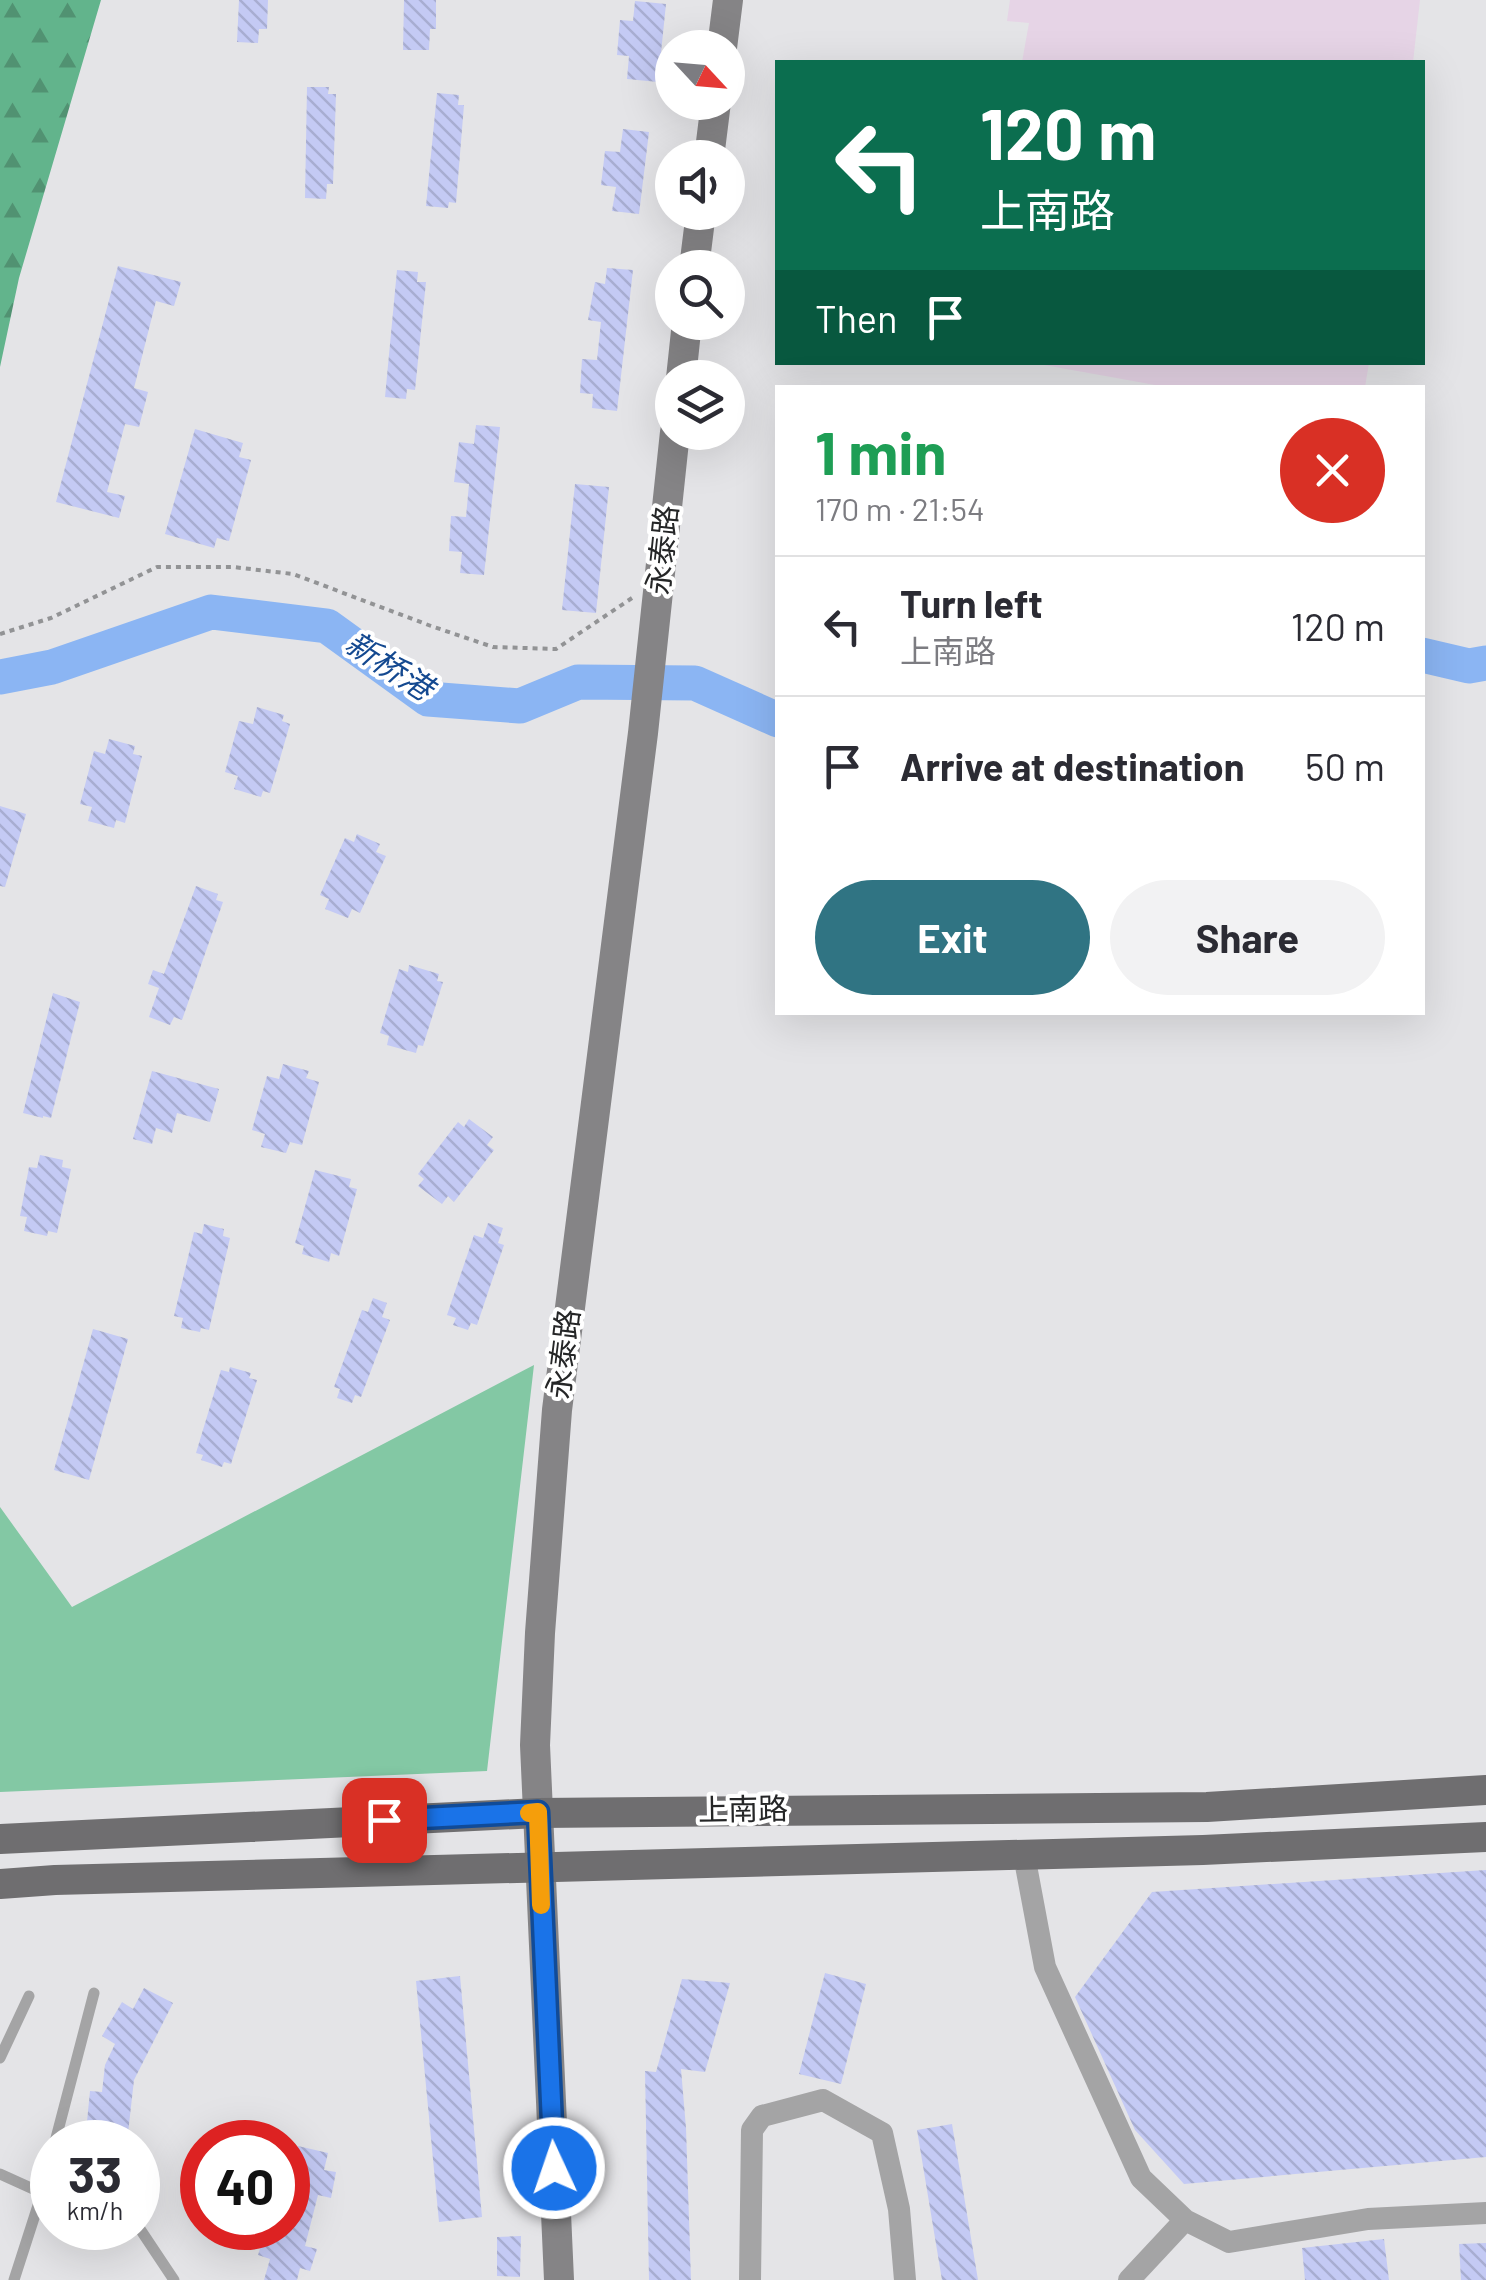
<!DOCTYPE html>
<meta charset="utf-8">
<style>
:root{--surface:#fff;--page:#f2f2f3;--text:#2b2b33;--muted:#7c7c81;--line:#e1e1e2;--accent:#307483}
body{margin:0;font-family:Barlow,"Noto Sans SC",sans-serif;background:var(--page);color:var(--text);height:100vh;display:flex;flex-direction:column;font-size:38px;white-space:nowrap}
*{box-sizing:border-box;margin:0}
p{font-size:32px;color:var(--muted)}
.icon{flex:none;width:55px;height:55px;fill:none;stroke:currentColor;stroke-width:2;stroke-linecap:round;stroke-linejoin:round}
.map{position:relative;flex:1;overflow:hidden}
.panel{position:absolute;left:775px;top:385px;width:650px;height:630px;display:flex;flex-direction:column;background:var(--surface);border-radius:0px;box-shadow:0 10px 40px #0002}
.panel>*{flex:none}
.guide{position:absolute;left:775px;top:60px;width:650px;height:305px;border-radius:0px;box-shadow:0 10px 40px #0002;background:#0b6e4f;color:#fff;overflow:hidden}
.needle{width:65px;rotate:116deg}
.tools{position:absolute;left:655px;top:30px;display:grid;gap:20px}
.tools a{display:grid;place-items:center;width:90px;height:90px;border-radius:50%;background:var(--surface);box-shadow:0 10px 40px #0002;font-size:50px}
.speed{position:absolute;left:30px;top:2120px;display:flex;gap:20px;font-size:50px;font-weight:700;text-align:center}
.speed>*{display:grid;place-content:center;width:130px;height:130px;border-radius:50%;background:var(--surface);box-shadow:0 10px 40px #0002;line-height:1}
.speed small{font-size:25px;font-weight:400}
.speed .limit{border:15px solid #d22;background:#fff;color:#111}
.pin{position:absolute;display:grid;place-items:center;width:85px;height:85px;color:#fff;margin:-42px;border-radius:20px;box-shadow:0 5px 15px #0006}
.me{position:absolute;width:110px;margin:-55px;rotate:357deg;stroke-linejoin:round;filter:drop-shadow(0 0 8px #0008)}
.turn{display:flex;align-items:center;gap:35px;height:210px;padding:0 40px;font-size:45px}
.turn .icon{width:130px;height:130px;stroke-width:2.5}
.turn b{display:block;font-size:70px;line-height:85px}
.then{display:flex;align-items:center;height:95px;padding:0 40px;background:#0003;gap:20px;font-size:38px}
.round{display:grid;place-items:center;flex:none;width:105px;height:105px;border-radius:52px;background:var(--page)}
.head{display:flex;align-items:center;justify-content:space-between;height:170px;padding:0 40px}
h1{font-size:60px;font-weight:700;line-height:75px;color:#1e9e55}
.primary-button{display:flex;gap:20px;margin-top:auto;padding:20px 40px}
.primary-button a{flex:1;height:115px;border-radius:60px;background:var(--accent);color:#fff;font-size:40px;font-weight:700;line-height:115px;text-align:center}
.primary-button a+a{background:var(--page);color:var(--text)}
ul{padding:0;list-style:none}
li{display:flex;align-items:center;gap:30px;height:140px;padding:0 40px;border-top:2px solid var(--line)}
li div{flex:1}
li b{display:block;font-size:38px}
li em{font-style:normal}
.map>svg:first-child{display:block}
.education{fill:#e6d4e6}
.forest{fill:url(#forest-firs)}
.park{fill:#83c8a4}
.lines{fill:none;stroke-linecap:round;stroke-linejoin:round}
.river{stroke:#8bb5f3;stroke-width:35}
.building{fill:url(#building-back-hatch)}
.path{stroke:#929395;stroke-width:4;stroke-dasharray:5 5;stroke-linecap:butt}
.lane{stroke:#a4a4a5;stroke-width:11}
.street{stroke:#a4a4a5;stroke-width:22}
.secondary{stroke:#858486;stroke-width:30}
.primary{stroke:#6f6e70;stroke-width:30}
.route-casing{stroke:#114b97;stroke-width:25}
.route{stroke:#1a73e8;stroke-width:18}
.slow{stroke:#f59e0b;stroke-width:18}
.labels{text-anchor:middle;stroke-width:8;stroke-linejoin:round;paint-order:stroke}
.street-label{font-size:30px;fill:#252627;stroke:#fff}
.water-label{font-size:32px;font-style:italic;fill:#144990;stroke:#fff}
</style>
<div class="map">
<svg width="1486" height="2280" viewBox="0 0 1486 2280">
<defs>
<pattern id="forest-firs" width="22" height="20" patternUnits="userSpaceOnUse" patternTransform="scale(2.5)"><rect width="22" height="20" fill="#62b48c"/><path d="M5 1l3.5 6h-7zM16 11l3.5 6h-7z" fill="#519272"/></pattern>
<pattern id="building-back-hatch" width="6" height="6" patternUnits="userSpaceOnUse" patternTransform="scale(2.5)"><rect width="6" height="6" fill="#c4caf4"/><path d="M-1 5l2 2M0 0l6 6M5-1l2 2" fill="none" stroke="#a8add1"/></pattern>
</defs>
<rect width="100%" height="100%" fill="#e4e4e7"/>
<path class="education" d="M1010,0H1420L1413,62H1022L1029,23L1007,21Z
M1033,363L1369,362V363L1365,387L1172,388Z"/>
<path class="forest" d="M0,0H101L19,278L0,367Z"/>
<path class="park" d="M534,1365L487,1771L0,1792V1507L72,1607Z"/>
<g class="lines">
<path class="river" d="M1422,655L1469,666L1486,663
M0,677L52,667L211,612L327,626L428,699L520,706L578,682L695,683L778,720"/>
</g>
<path class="building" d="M239,0H268L267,29H259L258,43L237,42Z
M404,0H436V29H430L429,50H403Z
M635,1L666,4L658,82L627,79L629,56L617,55L620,20L633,21Z
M307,87H329L328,94H336L333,184H327L326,199L305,198Z
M437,93L459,95L458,105H464L456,203L449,202L448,208L426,206Z
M623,129L649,132L639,214L612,211L616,187L601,185L605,151L620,152Z
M118,266L181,282L174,306L156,301L134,388L148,392L139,427L125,424L107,492L125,496L119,518L56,502Z
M607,268L633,270L617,411L592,408L593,394L580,393L582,359L597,360L601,322L588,320L595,282L605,284Z
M397,270L418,272L417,282H426L415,390L407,389L406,399L385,397Z
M476,425L500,427L484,575L460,573L462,552L449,551L451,516L466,517L469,484L454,482L459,442L474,444Z
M195,429L243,443L239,457L251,460L229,541L217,538L214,548L165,534Z
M575,484L609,487L596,613L562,610Z
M257,707L284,715L282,721L290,724L270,793L263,791L261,797L234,789L238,776L225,772L239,721L253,724Z
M109,739L135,746L133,754L142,756L125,823L116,820L114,828L88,821L92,807L80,804L94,751L105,754Z
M0,806L26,814L5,887L0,886Z
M357,834L380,844L376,852L386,856L360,913L352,909L348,918L325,909L329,899L320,895L345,838L354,842Z
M196,886L218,894L216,900L223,902L182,1020L174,1017L170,1025L149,1017L159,988L148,984L153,970L164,974Z
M409,965L439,974L437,981L443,982L423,1046L418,1045L416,1053L387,1045L389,1036L380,1033L399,969L408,972Z
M53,993L80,1002L51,1118L43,1116V1118L23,1113Z
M283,1064L309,1071L306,1078L319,1082L302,1145L290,1142L286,1153L261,1147L265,1134L252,1130L267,1076L279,1079Z
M152,1071L219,1089L210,1122L177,1113L172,1133L156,1128L152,1144L133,1139Z
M469,1119L493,1137L487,1145L494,1150L454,1202L448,1196L442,1204L418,1186L424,1179L418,1174L458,1122L464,1127Z
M40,1155L63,1160L62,1167L71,1169L57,1233L48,1231L47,1236L24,1231L27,1217L20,1216L29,1167L37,1168Z
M315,1170L351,1179L349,1187L357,1189L339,1256L331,1253L329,1262L302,1254L304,1246L295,1243Z
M488,1223L503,1228L498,1243L504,1245L477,1325L471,1323L468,1330L453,1325L456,1318L447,1315L474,1235L483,1238Z
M204,1224L224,1229L223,1236L230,1238L209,1330L201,1328L200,1332L181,1328L183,1318L174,1316L194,1232L202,1234Z
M373,1298L387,1303L382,1317L390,1320L361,1397L355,1395L352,1403L337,1398L340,1389L334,1387L362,1310L368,1312Z
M93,1329L128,1339L89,1480L54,1470Z
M230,1367L251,1373L249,1378L257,1380L231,1464L224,1462L222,1467L201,1460L203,1455L196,1453L221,1370L229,1372Z
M1486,1870V2157L1184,2184L1135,2130L1075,1997L1152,1892Z
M825,1973L866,1984L841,2084L799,2074Z
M460,1976L482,2217L439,2222L416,1981Z
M682,1979L730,1983L705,2072L681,2069L686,2128L691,2280H649L645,2071L656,2072Z
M144,1988L173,2003L134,2080L127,2142H85L90,2091L102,2092L105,2065L115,2044L102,2036L122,2002L133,2009Z
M952,2124L978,2280H942L917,2130Z
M298,2146L328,2153L324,2170L336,2172L331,2198L318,2195L305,2246L317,2249L310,2271L300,2268L297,2280H264L270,2259L258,2255L265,2233L275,2237L277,2228H288V2163L293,2164Z
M521,2236L520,2277L497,2276V2237Z
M1384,2239L1389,2280H1305L1302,2248Z
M1486,2243V2280H1461L1459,2244Z"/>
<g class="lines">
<path class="path" d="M0,634L51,618L157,567H233L293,574L431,626L493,647L556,649L632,598"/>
<path class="lane" d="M0,2058L29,1996
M55,2142L94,1993
M52,2153L42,2193L52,2197
M0,2174L42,2193L14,2280
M138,2226L174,2280"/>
<path class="street" d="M1024,1855L1045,1967L1141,2178L1185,2220L1229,2242L1368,2219L1486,2213
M750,2280L752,2130L762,2116L823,2100L882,2133L899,2209L905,2280
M1129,2280L1185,2220"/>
<path class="secondary" d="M722,48L728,0
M709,158L716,102
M694,268L701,212
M681,378L687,322
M559,2280L535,1745L540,1633L557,1410L643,733L675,432"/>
<path class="primary" d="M0,1839L538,1813L1207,1807L1486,1790
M0,1884L55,1880L1203,1850L1486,1837"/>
</g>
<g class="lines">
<g class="route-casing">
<path id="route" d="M384,1820L538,1812L554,2168"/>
</g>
<use href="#route" class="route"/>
<path class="slow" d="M529,1813L538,1812L541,1905"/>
</g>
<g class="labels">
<g class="street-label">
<text transform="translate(663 550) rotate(-84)" y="10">永泰路</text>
<text transform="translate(564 1354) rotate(-83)" y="10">永泰路</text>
<text transform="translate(743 1810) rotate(-1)" y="10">上南路</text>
</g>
<g class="water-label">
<text transform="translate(389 666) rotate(33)" y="11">新桥港</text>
</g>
</g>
</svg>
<div class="tools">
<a><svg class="needle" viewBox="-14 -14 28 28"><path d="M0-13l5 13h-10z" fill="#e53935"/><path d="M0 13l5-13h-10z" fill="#7c7c81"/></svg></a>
<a><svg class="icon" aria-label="sound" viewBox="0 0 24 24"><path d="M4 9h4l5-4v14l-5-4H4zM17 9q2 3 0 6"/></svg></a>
<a><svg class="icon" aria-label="search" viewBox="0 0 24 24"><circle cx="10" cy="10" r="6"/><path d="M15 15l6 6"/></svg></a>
<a><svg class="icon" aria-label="layers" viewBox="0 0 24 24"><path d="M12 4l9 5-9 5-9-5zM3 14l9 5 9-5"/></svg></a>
</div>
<div class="speed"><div>33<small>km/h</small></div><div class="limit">40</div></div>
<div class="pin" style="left:384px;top:1820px;background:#d93025"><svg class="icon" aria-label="arrive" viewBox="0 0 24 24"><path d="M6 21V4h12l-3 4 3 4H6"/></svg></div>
<svg class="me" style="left:554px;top:2168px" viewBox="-20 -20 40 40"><circle r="17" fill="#1a73e8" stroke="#fff" stroke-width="3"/><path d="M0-11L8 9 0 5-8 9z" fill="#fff"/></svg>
<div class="guide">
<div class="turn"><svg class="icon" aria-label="left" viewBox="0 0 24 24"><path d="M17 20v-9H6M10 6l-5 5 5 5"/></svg><div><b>120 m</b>上南路</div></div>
<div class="then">Then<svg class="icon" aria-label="arrive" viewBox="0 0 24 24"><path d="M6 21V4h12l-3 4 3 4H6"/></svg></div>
</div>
<section class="panel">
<div class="head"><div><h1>1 min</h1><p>170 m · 21:54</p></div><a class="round" style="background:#d93025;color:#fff"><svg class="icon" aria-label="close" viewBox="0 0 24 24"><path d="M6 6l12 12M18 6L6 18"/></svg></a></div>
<ul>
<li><svg class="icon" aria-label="left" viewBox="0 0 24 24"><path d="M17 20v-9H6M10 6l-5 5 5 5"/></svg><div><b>Turn left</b><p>上南路</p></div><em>120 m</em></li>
<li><svg class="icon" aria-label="arrive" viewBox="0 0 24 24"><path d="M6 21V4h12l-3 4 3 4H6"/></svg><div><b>Arrive at destination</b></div><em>50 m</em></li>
</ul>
<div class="primary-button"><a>Exit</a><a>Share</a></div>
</section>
</div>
